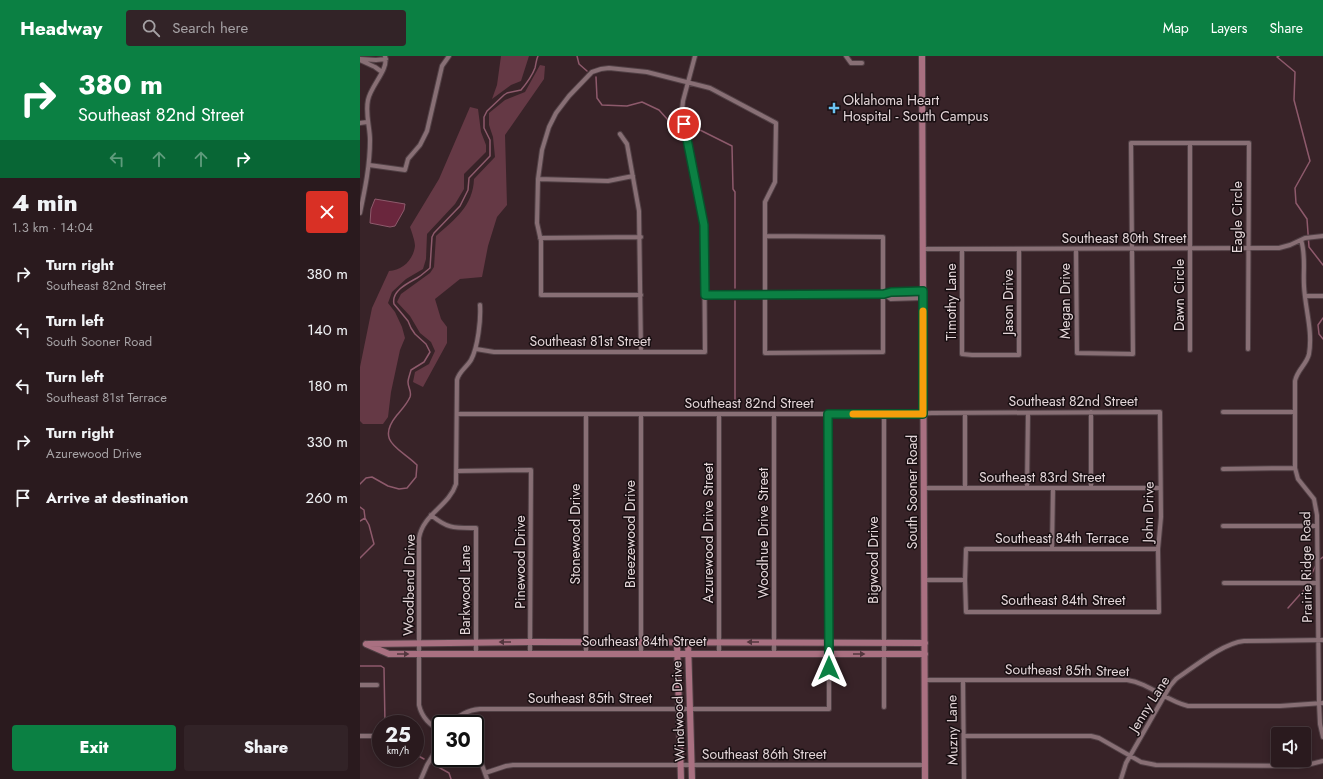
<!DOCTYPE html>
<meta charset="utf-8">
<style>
:root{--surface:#2a1a1e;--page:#322327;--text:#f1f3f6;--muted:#a5a1a4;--line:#46383c;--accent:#0b8043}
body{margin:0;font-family:Jost,sans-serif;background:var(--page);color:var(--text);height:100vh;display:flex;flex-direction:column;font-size:15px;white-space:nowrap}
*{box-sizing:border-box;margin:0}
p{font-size:13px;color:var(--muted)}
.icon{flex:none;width:22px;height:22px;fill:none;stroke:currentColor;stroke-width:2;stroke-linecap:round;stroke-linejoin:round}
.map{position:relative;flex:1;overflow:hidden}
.sheet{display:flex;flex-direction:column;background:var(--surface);width:360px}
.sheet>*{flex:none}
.top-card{background:#0b8043;color:#fff;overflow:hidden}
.tools{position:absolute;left:911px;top:671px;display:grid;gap:8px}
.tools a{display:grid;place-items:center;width:40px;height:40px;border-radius:4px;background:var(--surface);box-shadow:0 2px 10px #0003,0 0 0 1px var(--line);font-size:20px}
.speed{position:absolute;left:12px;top:659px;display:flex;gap:8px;font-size:20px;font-weight:700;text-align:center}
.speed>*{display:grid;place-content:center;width:52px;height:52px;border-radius:50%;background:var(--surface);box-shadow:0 2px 10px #0003,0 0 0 1px var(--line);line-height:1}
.speed small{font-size:10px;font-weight:400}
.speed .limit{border:2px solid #111;border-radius:6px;background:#fff;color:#111}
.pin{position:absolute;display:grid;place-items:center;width:34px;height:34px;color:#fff;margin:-17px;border:2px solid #fff;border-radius:50%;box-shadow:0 1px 4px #0007}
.me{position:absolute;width:44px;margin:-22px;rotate:0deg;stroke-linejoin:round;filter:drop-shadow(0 0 3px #0008)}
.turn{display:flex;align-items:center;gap:14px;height:84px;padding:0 12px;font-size:18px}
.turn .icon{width:52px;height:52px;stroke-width:2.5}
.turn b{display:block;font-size:28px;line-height:34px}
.lanes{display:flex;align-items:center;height:38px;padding:0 12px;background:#0003;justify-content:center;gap:20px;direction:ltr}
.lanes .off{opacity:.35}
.round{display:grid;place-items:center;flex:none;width:42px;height:42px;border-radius:4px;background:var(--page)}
.overview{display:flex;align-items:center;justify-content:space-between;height:68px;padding:0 12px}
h1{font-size:24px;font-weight:800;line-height:30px}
.cta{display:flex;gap:8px;margin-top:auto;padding:8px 12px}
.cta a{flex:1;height:46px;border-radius:4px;background:var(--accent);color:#fff;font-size:16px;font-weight:800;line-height:46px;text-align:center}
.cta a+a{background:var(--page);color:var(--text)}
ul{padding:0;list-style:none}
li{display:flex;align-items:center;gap:12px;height:56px;padding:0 12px}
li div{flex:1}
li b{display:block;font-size:15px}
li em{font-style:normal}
header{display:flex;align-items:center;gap:24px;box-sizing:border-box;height:56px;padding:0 20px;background:var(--accent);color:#fff}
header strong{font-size:19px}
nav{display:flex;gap:22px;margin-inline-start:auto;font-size:14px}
.search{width:280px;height:36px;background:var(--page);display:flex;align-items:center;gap:10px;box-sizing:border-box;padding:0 14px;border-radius:4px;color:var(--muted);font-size:15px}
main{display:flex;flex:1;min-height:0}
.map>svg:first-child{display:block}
.green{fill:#653945}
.water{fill:#6a263d;stroke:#8e5a6c}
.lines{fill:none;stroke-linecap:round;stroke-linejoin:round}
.stream{stroke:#8e5a6c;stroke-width:1.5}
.street-casing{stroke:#514045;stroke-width:6}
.secondary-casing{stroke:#514045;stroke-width:8}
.street{stroke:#886f75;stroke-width:4}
.secondary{stroke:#a97081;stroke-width:6}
.oneway{fill:#53363e}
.route-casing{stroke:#07532c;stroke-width:10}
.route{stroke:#0b8043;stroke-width:7}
.slow{stroke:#f59e0b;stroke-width:7}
.poi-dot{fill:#6bc3f2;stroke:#190f12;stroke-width:1.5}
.labels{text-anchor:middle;stroke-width:3;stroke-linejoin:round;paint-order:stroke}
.poi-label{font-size:14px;fill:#e3d5d8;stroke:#190f12;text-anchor:start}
.street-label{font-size:14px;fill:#e3d5d8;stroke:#190f12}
</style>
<header>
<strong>Headway</strong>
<div class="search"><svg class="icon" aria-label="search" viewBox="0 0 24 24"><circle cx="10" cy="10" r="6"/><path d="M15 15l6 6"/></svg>Search here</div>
<nav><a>Map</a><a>Layers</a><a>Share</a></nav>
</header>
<main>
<section class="sheet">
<div class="top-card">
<div class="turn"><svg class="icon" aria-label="right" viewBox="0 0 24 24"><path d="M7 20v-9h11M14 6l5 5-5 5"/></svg><div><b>380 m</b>Southeast 82nd Street</div></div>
<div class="lanes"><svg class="icon off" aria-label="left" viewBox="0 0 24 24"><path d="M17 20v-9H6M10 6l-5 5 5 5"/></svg><svg class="icon off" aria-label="ahead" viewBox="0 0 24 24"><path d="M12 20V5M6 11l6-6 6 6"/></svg><svg class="icon off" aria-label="ahead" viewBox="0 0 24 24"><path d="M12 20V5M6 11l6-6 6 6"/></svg><svg class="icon" aria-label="right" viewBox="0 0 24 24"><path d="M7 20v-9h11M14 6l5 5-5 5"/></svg></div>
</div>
<div class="overview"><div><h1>4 min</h1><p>1.3 km · 14:04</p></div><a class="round" style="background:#d93025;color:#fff"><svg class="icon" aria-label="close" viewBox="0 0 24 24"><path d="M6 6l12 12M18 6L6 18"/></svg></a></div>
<ul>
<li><svg class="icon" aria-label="right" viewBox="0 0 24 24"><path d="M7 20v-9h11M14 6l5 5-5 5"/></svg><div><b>Turn right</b><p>Southeast 82nd Street</p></div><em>380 m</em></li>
<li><svg class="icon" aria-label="left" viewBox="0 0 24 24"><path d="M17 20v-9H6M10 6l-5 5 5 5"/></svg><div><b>Turn left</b><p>South Sooner Road</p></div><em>140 m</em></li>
<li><svg class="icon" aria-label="left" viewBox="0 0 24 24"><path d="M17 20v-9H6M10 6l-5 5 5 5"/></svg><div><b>Turn left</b><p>Southeast 81st Terrace</p></div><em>180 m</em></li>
<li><svg class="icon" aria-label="right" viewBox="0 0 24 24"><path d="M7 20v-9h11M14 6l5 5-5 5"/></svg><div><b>Turn right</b><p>Azurewood Drive</p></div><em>330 m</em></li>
<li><svg class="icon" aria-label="arrive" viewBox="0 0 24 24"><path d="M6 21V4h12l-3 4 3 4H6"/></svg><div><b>Arrive at destination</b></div><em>260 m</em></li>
</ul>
<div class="cta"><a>Exit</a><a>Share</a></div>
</section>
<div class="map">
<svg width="963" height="723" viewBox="0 0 963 723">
<rect width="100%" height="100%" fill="#382328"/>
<path class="green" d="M141,0H169L161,25L151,29L132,43L137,29Z
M180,9L185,10L184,23L145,79L147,149L137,161L128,190L122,221L100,223L75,243L81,263L87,271V287L63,331L53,326L55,316L69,308L75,295L71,286L60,277L50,260L37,246L41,238L70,217L74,211L76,180C95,163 113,150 114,123L135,101L133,81L129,69V57L145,44L165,36Z
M110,51L118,53L121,76L126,89V96L104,118V133L95,148L67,178L66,203L63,213L46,223L32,236L28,247L35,256L42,271L45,282L40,294L31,336L28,361L23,368H3L0,365V311L12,252L29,215C42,214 53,205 55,190C55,185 52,177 50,171L79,123Z"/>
<path class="water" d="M15,143L45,148L44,154L35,170L30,171L10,167L11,153Z"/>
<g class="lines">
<path class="stream" d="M217,0L219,8L227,15
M919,0L917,1L935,16L934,44L950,105L935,132L936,147L947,163L949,191L963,209
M236,21L237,42L242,49L267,50L282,46L299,54L317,74
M334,71L372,90L373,133L375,136V232
M375,245V347
M963,262L958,269L959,278L963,283
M0,428L6,422L12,421L28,430L39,433L47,432L56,421L57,409C40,392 15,386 37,359C42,353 47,348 50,341C52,335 48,332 48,326C48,323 50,318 51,314L64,306L70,296L66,288L55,278L51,272L48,265L34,248C31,235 48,227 57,222C62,219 66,215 70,212L72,181L74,177L100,150L108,134L109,122L130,100V84L124,72V61L127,55L144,39L147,37L161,34C166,28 172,20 175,12C176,8 176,4 178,0
M0,451L4,454L5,462L0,465
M0,502L14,488L9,469L5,462
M959,504L963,501
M928,552L944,534L956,509
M0,610H21L24,612L25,668
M55,698L64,703
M73,708L89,717L91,723"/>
<g class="street-casing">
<path id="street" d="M486,0L491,7H502
M0,3L16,4L26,3
M0,4L15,11L22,16
M0,67L7,66
M260,78L267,88L279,155L281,296
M830,88V294
M9,109L45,114L48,103L60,89L67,75L82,10L89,0
M178,123L248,125L273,120
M0,157C5,133 10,109 10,84C10,71 5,58 8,44C11,29 29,14 25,0
M180,182L281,181
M941,184C946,199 943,214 944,230C945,252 953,275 949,298C947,308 937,314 935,325V412L938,423L954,443L957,459L959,647L960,668L963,681
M563,193L919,192L930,189L945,182L963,180
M602,193V298L612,299H659V193
M716,193L717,297L773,298L771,87H889L888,293
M524,238L531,243L563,242
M281,239H181V185L177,167L178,123L182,94L189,71L196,57L209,40L232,16L241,13L249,12L287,16L350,32L416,67L415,126L405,146V297L523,296V181L405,180
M345,239L524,238L531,236L563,235
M945,240H963
M116,293L134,296H345L344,169L322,55L323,45L335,0
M731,356V431
M863,356H935
M605,357V432
M97,358H555L572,357L800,356L801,461L798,493L799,556H606L605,524L606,493H798
M226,358V597
M281,358V598
M414,358V597
M524,358V651
M863,413L935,412
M97,415L171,414L170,597
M667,431L668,357
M564,432H800
M71,459C88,473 94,472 116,472V597
M863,470H957
M692,493L693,432
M564,524H605
M864,527H957
M359,597V358
M564,624H767C789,627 806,645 828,650H920L963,647
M603,624L604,723
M0,629H17
M92,668C99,658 108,654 120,653H469V357
M81,675C70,669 62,662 59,649V482C63,458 89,450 96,428L97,324C99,315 107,311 111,304C118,291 121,263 120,249
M0,680H17
M604,680H731L739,682L781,706L796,709L938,710L947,709L963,705
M115,697L121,706L127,723
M125,717L146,710L153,709H565
M61,723L67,709L81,686
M761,723L766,707L810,630L816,623C834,611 863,587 884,585L963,584"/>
</g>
<g class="secondary-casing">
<path id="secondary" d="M562,0L565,723
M317,586L321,723
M328,586L332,723
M6,588L29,598H565
M8,588L170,586L565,587"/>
</g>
<use href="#street" class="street"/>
<use href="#secondary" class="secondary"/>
</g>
<defs><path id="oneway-solid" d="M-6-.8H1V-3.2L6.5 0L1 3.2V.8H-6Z"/></defs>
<g class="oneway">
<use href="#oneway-solid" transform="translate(145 586) rotate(180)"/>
<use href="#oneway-solid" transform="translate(393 586) rotate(180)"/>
<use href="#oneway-solid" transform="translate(43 598)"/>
<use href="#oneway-solid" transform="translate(499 598)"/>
</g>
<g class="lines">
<g class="route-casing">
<path id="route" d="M324,68L344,169L345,239L524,238L531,236L563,235V358H468L469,612"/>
</g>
<use href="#route" class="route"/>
<path class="slow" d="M493,358H563V255"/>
</g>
<path class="poi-dot" d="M472 46h4v4h4v4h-4v4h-4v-4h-4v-4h4z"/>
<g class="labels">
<g class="poi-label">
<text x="483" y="49">Oklahoma Heart<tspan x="483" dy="16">Hospital - South Campus</tspan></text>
</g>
<g class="street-label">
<text transform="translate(877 161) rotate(-90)" y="5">Eagle Circle</text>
<text x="764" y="187">Southeast 80th Street</text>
<text transform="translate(819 239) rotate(-90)" y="5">Dawn Circle</text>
<text transform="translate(705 245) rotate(-90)" y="5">Megan Drive</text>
<text transform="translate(591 246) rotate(-90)" y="5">Timothy Lane</text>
<text transform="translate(648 246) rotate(-90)" y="5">Jason Drive</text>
<text x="230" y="290">Southeast 81st Street</text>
<text x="713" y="350">Southeast 82nd Street</text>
<text x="389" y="352">Southeast 82nd Street</text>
<text x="682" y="426">Southeast 83rd Street</text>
<text transform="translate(552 436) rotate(-90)" y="5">South Sooner Road</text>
<text transform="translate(788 456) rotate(-89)" y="5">John Drive</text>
<text transform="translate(348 477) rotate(-90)" y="5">Azurewood Drive Street</text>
<text transform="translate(403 477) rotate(-90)" y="5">Woodhue Drive Street</text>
<text transform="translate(215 478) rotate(-90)" y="5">Stonewood Drive</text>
<text transform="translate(270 478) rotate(-90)" y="5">Breezewood Drive</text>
<text x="702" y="487">Southeast 84th Terrace</text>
<text transform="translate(513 504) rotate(-90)" y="5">Bigwood Drive</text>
<text transform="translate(160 506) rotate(-90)" y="5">Pinewood Drive</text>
<text transform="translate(946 511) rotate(-91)" y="5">Prairie Ridge Road</text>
<text transform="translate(49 529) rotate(-89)" y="5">Woodbend Drive</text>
<text transform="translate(105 534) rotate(-90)" y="5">Barkwood Lane</text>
<text x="703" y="549">Southeast 84th Street</text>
<text x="284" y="590">Southeast 84th Street</text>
<text transform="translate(707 614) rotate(1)" y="5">Southeast 85th Street</text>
<text x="230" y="647">Southeast 85th Street</text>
<text transform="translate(789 648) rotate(-58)" y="5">Jenny Lane</text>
<text transform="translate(318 655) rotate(-92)" y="5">Windwood Drive</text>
<text transform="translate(592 674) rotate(-91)" y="5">Muzny Lane</text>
<text x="404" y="703">Southeast 86th Street</text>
</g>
</g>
</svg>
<div class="tools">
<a><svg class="icon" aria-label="sound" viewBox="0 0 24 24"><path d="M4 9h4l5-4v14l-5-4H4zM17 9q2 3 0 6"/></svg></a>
</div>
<div class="speed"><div>25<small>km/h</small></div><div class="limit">30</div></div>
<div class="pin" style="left:324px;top:68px;background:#d93025"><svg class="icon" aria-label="arrive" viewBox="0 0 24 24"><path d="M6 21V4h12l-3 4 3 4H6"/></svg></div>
<svg class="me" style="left:469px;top:612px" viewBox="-20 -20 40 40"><path d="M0-17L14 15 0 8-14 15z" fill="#0b8043" stroke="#fff" stroke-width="4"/></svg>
</div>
</main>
